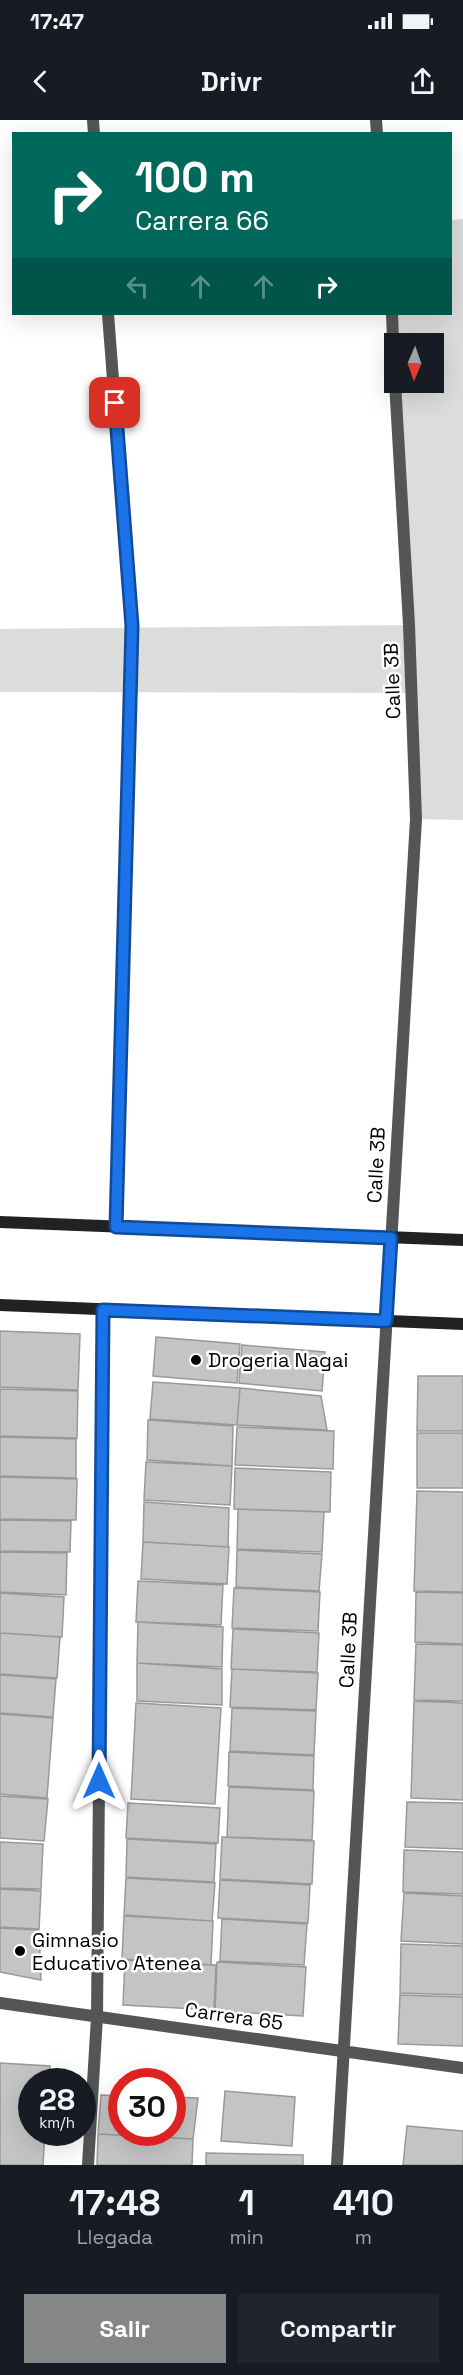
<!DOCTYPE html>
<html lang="es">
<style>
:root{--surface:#171b24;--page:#20242c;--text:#f1f3f6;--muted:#9ea1a6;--accent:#858687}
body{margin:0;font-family:"Space Grotesk",sans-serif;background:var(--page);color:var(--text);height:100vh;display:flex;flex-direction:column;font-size:22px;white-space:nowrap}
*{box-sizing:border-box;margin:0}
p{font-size:20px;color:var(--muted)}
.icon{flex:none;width:33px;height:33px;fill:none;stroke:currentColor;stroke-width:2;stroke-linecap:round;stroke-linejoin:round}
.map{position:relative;height:2045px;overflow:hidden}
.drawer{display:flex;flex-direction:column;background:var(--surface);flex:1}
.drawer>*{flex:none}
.top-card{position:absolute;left:12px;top:12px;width:440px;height:183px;border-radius:0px;box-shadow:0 6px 24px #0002;background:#00695c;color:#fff;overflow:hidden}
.needle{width:39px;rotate:182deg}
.tools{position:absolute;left:384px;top:213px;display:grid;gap:12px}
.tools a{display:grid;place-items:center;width:60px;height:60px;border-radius:0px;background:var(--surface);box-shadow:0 6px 24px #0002;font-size:30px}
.speed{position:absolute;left:18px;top:1948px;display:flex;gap:12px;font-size:30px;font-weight:700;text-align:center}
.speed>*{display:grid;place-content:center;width:78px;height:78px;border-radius:50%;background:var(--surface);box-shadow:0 6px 24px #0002;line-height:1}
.speed small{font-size:15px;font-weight:400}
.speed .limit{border:9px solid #d22;background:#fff;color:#111}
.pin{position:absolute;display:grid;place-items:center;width:51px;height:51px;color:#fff;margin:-26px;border-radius:12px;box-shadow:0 3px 9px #0006}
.me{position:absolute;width:66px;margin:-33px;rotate:0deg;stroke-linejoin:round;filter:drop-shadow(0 0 4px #0008)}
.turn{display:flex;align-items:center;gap:21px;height:126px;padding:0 24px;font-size:27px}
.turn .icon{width:78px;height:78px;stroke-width:2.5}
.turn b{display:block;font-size:42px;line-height:51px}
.lanes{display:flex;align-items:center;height:57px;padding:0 24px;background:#0003;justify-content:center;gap:30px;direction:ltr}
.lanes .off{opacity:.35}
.eta{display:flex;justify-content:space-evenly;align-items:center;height:102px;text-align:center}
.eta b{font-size:36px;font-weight:700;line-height:42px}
.action{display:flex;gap:12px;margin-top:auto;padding:12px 24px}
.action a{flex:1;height:69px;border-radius:0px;background:var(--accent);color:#fff;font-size:24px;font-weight:700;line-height:69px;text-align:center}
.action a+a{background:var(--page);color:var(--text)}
.status{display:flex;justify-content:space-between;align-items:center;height:42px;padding:0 30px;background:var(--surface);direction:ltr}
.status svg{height:16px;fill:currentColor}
header{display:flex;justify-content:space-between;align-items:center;height:78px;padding:0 24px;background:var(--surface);font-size:27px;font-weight:700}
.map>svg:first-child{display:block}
.green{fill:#dcdcdc}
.building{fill:#c4c4c4;stroke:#999;stroke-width:1.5}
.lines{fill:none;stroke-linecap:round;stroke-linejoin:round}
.street{stroke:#555;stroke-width:12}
.secondary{stroke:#222;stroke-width:12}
.route-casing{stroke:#114b97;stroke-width:15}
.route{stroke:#1a73e8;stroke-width:10}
.poi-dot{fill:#000;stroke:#fff;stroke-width:2}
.labels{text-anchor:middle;stroke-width:5;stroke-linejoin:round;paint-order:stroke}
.street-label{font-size:20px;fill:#000;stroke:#fff}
.poi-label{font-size:20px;fill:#000;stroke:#fff;text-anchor:start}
</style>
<div class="status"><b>17:47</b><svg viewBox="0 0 49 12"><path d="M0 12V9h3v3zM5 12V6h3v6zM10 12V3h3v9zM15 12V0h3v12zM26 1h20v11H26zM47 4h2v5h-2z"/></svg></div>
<header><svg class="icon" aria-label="back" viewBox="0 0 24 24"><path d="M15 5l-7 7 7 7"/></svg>Drivr<svg class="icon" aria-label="share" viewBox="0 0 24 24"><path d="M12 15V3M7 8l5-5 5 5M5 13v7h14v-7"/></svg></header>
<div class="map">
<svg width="463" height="2045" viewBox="0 0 463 2045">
<rect width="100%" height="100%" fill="#fff"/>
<path class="green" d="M463,99V700L416,699L412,573L0,572V509L409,505L395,263L434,262V224H394L392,194H450V100Z"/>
<path class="building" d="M0,1211L80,1214L78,1270L0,1267Z
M156,1217L240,1224L237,1263L153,1256Z
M242,1225L325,1232L322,1271L239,1263Z
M418,1256H463V1311H417Z
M153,1262L240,1268L237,1305L150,1299Z
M240,1268L321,1276L327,1310L237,1305Z
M0,1269L78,1271L77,1318L0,1316Z
M148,1300L233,1306L232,1346L147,1340Z
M237,1307L334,1311L333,1349L235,1345Z
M417,1313H463V1368H417Z
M0,1317L76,1319V1358L0,1356Z
M146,1342L232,1346L230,1385L144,1380Z
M235,1348L331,1352L330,1392L234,1389Z
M0,1357L77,1359L76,1400L0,1399Z
M417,1371L463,1372V1472L414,1471Z
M144,1382L229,1388L228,1427L143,1422Z
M238,1389L324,1392L322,1432L237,1429Z
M0,1400L71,1401L70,1432L0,1431Z
M143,1422L229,1427L227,1464L141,1459Z
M237,1430L322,1434L319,1471L236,1467Z
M0,1432L67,1433L66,1475L0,1472Z
M138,1461L223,1465L221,1505L136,1502Z
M234,1468L320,1472L318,1511L232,1508Z
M416,1472L463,1473V1524L415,1522Z
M0,1473L64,1477L62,1517L0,1513Z
M138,1502L223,1507L222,1547L137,1543Z
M233,1509L319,1513L317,1552L231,1549Z
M0,1513L60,1517L57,1558L0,1554Z
M416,1524L463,1525V1581L414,1580Z
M137,1543L222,1549V1585L137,1581Z
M232,1549L318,1553L316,1590L230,1587Z
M0,1555L56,1559L53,1597L0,1593Z
M414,1581L463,1583V1680L411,1678Z
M136,1583L221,1588L215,1684L131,1679Z
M232,1588L316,1591L314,1635L230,1631Z
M0,1594L53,1598L47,1678L0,1674Z
M229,1632L314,1636L313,1670L228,1666Z
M229,1667L314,1671L312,1720L227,1717Z
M0,1676L48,1679L44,1721L0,1718Z
M407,1682L463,1683V1729L405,1727Z
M128,1683L220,1688L218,1723L126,1718Z
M222,1717L314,1721L312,1764L220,1759Z
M127,1719L216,1724L214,1762L126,1757Z
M0,1722L43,1724L41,1769L0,1768Z
M404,1730L463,1732V1774L403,1772Z
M126,1758L215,1763L212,1801L124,1795Z
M220,1760L310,1765L308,1803L218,1798Z
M0,1769L41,1771L39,1809L0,1807Z
M404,1773L463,1776V1824L401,1821Z
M124,1796L213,1801L211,1845L122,1839Z
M222,1799L307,1804L304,1845L220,1841Z
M0,1808L39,1810L41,1860L0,1852Z
M401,1824L463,1826V1875L400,1873Z
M125,1840L216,1845L214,1890L123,1885Z
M217,1842L306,1847L303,1896L215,1891Z
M400,1875L463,1877V1926L398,1924Z
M0,1943L50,1946L49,1962H32V2013H45L43,2045H0Z
M225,1971L295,1977L292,2026L221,2021Z
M101,1975L122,1976V2013H172V1977L198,1978L193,2019L98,2014Z
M407,2006L463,2011V2045H403Z
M98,2014L193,2019L192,2045H97Z
M206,2033L303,2035V2045H206Z"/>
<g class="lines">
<path class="street" d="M93,0L94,14
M376,0L377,14
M108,194L132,506L116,1107
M392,194L394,245
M0,1883L463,1948
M88,2045L97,1897L103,1190
M337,2045L416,699L409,505L395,262"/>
<path class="secondary" d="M0,1102L463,1120
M0,1185L463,1204"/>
</g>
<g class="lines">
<g class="route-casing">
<path id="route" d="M99,1661L103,1190L386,1201L391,1118L116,1107L132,506L115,283"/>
</g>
<use href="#route" class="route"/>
</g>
<g class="poi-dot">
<circle cx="196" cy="1240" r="6"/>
<circle cx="20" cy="1831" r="6"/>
</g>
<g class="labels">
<g class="street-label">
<text transform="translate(392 561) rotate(-92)" y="7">Calle 3B</text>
<text transform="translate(376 1045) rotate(-87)" y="7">Calle 3B</text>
<text transform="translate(348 1530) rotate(-87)" y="7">Calle 3B</text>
<text transform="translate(234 1896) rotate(8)" y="7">Carrera 65</text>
</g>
<g class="poi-label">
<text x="208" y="1247">Drogeria Nagai</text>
<text x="32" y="1827">Gimnasio<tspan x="32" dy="23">Educativo Atenea</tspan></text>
</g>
</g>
</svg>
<div class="tools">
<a><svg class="needle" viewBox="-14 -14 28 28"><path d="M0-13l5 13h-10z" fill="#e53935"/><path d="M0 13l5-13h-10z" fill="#9ea1a6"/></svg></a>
</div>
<div class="speed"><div>28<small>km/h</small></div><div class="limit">30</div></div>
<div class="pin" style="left:115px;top:283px;background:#d93025"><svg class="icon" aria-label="arrive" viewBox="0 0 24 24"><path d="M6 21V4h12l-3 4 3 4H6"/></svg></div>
<svg class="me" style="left:99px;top:1661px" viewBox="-20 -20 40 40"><path d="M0-17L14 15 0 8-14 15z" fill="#1a73e8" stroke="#fff" stroke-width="4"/></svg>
<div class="top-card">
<div class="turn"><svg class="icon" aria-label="right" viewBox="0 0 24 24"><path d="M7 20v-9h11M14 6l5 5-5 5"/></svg><div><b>100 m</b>Carrera 66</div></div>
<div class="lanes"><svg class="icon off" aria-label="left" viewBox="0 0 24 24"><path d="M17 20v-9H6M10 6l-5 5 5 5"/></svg><svg class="icon off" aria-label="ahead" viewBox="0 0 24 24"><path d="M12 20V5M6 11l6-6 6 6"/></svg><svg class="icon off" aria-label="ahead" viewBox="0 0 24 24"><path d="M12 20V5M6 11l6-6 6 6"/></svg><svg class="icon" aria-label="right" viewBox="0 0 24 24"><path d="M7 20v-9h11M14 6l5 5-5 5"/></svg></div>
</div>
</div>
<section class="drawer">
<div class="eta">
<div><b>17:48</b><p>Llegada</p></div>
<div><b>1</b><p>min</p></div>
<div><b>410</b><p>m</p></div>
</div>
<div class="action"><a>Salir</a><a>Compartir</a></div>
</section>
